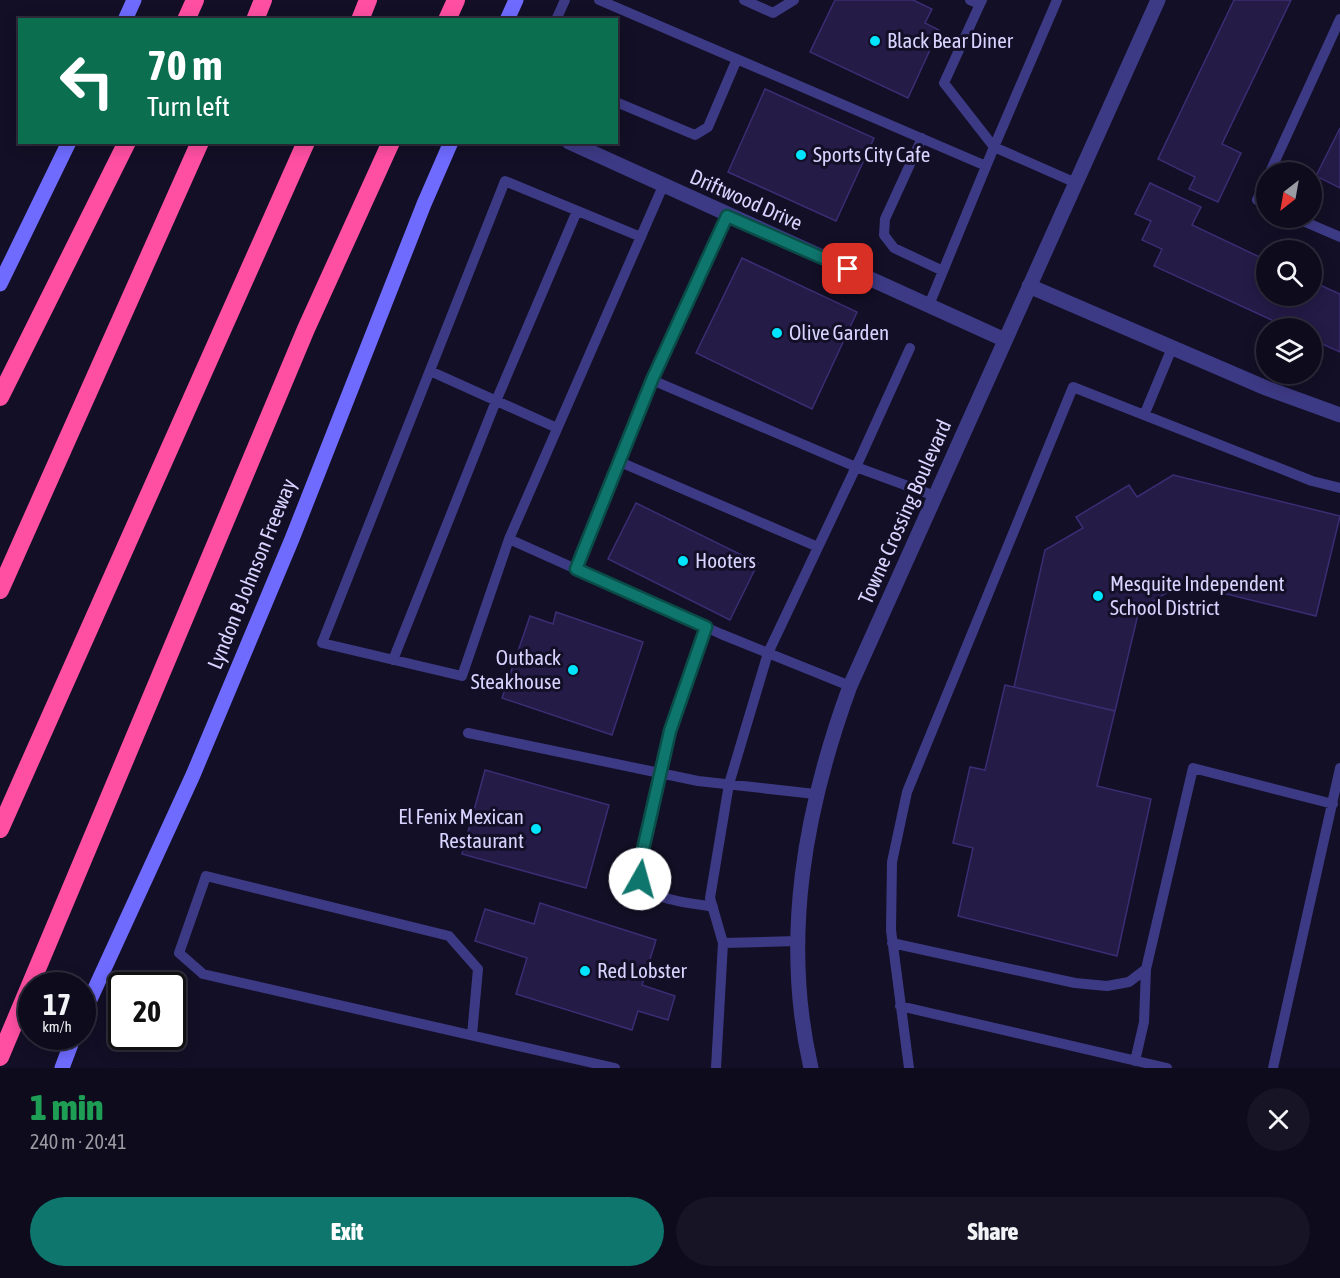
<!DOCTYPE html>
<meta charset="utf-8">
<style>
:root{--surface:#0e0b1c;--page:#171425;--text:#f1f3f6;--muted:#9b9ba3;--line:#2e2b3b;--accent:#0f766e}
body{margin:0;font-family:"Asap Condensed",sans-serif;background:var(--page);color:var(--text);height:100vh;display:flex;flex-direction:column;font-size:22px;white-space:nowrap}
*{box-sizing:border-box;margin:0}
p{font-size:20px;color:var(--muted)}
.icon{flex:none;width:33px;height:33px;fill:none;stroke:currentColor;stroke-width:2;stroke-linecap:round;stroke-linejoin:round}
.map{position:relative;height:1068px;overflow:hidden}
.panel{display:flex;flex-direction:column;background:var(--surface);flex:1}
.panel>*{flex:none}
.guide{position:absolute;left:18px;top:18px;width:600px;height:126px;border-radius:0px;box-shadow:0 3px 15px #0003,0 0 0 2px var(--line);background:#0b6e4f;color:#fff;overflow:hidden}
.needle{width:39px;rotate:211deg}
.controls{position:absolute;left:1256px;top:162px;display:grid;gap:12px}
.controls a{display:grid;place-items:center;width:66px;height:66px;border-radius:50%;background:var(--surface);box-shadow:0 3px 15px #0003,0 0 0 2px var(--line);font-size:30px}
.speed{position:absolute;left:18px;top:972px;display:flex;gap:12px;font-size:30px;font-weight:700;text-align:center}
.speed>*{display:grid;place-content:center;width:78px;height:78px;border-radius:50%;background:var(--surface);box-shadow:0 3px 15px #0003,0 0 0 2px var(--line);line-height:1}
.speed small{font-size:15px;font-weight:400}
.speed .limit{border:3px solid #111;border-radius:9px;background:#fff;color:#111}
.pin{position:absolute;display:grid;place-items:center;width:51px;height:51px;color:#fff;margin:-26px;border-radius:12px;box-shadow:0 3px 9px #0006}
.me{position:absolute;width:66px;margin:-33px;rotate:7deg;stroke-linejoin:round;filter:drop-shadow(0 0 4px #0008)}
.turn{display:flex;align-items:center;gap:21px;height:126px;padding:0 30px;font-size:27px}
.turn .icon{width:78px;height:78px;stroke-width:2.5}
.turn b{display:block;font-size:42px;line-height:51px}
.round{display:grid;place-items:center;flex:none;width:63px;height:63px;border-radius:32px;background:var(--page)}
.summary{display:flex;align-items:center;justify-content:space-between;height:102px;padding:0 30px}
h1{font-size:36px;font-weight:800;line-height:45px;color:#1e9e55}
.action{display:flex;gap:12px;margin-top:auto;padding:12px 30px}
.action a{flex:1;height:69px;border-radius:36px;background:var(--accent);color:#fff;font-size:24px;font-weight:800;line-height:69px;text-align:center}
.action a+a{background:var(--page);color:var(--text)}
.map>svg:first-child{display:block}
.building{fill:#241b47;stroke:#3b2d73;stroke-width:1.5}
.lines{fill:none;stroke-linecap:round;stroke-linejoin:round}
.service{stroke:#3d3a85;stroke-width:10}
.minor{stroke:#3d3a85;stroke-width:15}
.tertiary{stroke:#3d3a85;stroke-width:15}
.secondary{stroke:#6f6bff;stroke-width:15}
.motorway{stroke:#ff4fa3;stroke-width:18}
.route-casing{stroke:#0a4d48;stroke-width:15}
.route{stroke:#0f766e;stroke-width:10}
.poi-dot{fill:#00e5ff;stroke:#130f26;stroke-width:2}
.labels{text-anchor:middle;stroke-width:6;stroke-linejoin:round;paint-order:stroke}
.poi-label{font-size:21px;fill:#d9d4ff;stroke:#130f26;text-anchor:start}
.street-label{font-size:21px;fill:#d9d4ff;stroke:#130f26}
</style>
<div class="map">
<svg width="1340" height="1068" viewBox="0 0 1340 1068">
<rect width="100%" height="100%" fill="#130f26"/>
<path class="building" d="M835,0H913L932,9L925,23L939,30L908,98L810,52Z
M1234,0H1291L1222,144L1241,153L1218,202L1189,189L1195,177L1158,159Z
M765,89L874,138L836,221L728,172Z
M1340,128V188L1316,176Z
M1150,183L1201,207L1192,225L1266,260V296H1311V281L1340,294V352L1311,339V328H1289L1154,266L1162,249L1142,240L1151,221L1135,214Z
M742,258L857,312L812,409L696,353Z
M1173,475L1340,516L1316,616L1182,583L1139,610L1115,711L1014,687L1045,550L1083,528L1076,517L1129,485L1137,497Z
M636,503L758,563L730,620L608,559Z
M556,612L643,642L612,735L502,698L530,616L553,624Z
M1005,685L1115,711L1097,786L1151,799L1117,956L958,916L973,848L953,843L970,767L985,770Z
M485,770L609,805L586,888L462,854Z
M540,903L656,940L642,985L675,996L668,1020L638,1011L632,1030L516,994L527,958L475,941L485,909L534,924Z"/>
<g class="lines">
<path class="service" d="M599,0L986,166
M744,0L773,13L794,0
M970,0L980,4L982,0
M1057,0L994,147L1076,183
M556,20L565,0
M616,102L695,135L708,127L737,59
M922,138L885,219L884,235L894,248L943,271
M1270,172L1340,19
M1266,181L1257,200L1266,204
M727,216L652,380L856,467L910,348
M1296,218L1340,237
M641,237L505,181L322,643L462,676L509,539L721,634L850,686
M929,305L994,147L944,83L980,4
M430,371L557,428
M1145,413L1172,348
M620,462L818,547
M509,539L663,186
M576,569L652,380
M706,627L671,731L639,867C640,903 685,901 713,907
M393,660L496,401L577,211
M468,733L698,781L815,794
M723,943L710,898L729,784L768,653L856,467L935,496
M892,943L1075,983L1107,986L1129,982L1146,969L1193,768L1333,804
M900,1006L1167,1068
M472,1035L478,969L449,936L206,876L179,953L203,974L615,1068
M1135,1061L1144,1022L1146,969
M716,1068L723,943L797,941
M909,1068L891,930L892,862L907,792L1073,387L1312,481L1340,488
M1273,1068L1340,768"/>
<path class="minor" d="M569,142L1005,340"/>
<path class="tertiary" d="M1029,286L1266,388L1340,415
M811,1068C781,938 805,809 850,686L1158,0"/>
<path class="secondary" d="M125,20L134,0
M507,20L516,0
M0,284L69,142
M82,1017L193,775L292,539L424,204L451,142
M62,1068L74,1036"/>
<path class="motorway" d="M186,20L195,0
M255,20L263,0
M360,20L368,0
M447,20L456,0
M0,397L127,142
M0,590L200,142
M0,829L306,142
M0,1057L306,329L391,142"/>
</g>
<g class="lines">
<g class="route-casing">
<path id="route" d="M640,879L639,867L670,731L706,627L576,569L652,380L727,216L848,269"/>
</g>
<use href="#route" class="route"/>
</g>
<g class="poi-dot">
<circle cx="875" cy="41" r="6"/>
<circle cx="801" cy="155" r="6"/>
<circle cx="777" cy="333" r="6"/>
<circle cx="683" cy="561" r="6"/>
<circle cx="1098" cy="596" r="6"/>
<circle cx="573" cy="670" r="6"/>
<circle cx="536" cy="829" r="6"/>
<circle cx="585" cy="971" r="6"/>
</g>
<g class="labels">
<g class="poi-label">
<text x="887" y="48">Black Bear Diner</text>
<text x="813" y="162">Sports City Cafe</text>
<text x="789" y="340">Olive Garden</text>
<text x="695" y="568">Hooters</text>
<text x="1110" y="591">Mesquite Independent<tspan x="1110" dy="24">School District</tspan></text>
<text x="561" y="665" text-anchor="end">Outback<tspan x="561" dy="24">Steakhouse</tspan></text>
<text x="524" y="824" text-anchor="end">El Fenix Mexican<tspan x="524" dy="24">Restaurant</tspan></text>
<text x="597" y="978">Red Lobster</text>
</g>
<g class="street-label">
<text transform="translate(746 200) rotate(24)" y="7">Driftwood Drive</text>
<text transform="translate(905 512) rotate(-66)" y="7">Towne Crossing Boulevard</text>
<text transform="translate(252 574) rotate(-68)" y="7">Lyndon B Johnson Freeway</text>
</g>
</g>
</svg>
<div class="controls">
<a><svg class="needle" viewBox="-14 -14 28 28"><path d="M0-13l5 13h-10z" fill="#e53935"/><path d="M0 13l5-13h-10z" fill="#9b9ba3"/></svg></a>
<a><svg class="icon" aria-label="search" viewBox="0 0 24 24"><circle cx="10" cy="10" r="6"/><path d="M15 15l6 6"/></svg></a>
<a><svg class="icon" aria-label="layers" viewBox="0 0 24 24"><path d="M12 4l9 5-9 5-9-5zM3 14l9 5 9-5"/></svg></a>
</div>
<div class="speed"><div>17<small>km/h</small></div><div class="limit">20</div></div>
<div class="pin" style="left:848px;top:269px;background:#d93025"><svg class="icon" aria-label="arrive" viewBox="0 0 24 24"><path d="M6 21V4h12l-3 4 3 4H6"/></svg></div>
<svg class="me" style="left:640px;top:879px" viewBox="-20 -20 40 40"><circle r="19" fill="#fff"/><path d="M0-13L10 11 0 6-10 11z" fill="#0f766e"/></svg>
<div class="guide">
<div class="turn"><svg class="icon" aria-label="left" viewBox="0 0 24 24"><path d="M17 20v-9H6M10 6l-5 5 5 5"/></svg><div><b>70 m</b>Turn left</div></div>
</div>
</div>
<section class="panel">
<div class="summary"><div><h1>1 min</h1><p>240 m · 20:41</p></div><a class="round"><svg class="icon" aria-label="close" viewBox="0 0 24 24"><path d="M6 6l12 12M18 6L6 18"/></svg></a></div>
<div class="action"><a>Exit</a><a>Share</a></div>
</section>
